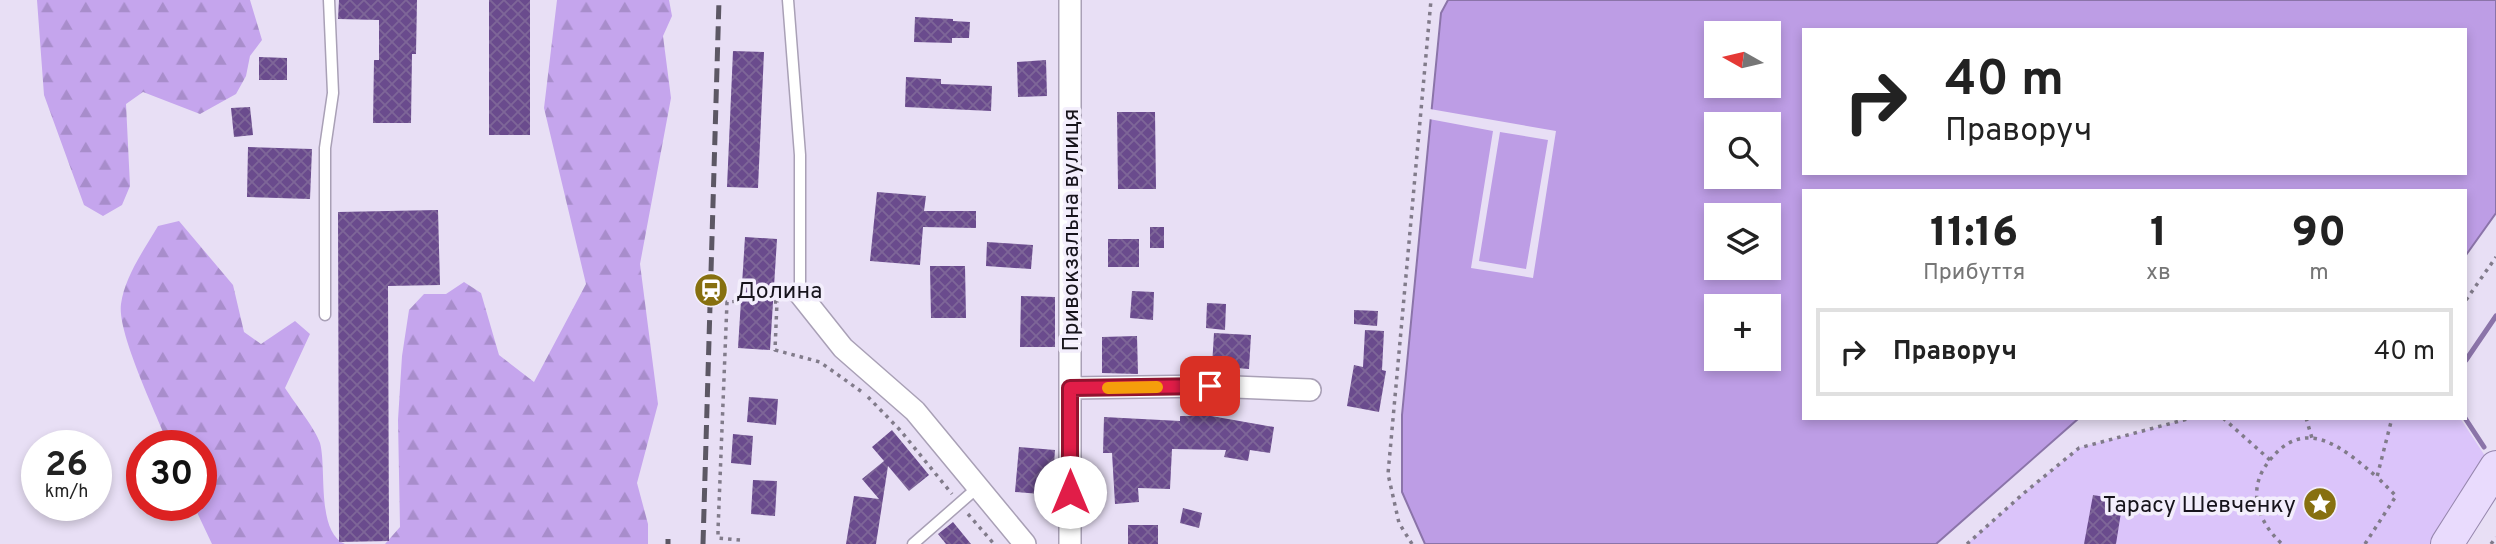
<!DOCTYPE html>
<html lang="uk">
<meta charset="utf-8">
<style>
:root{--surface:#fff;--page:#f2f2f2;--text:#222;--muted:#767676;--line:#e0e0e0}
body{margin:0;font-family:Overpass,sans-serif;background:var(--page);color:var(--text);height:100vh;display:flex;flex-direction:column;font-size:26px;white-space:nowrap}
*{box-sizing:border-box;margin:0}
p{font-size:23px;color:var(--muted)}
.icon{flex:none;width:38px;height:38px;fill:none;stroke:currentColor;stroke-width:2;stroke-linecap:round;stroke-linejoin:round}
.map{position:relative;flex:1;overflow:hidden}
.sheet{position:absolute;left:1802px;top:189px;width:665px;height:231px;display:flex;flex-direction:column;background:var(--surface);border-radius:0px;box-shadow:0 4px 10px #0003}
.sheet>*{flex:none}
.top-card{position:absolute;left:1802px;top:28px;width:665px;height:147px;border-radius:0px;box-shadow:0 4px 10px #0003;background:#fff;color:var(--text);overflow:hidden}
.needle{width:46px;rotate:278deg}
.buttons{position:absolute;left:1704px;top:21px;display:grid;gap:14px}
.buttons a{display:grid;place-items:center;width:77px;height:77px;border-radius:0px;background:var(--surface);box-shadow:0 4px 10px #0003;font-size:35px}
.speed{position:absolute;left:21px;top:430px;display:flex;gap:14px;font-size:35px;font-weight:700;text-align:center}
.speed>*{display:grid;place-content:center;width:91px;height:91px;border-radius:50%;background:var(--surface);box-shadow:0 4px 10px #0003;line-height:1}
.speed small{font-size:18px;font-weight:400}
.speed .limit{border:10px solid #d22;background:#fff;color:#111}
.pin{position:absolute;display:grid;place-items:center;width:60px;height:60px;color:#fff;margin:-30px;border-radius:14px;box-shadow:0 4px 10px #0006}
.me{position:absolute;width:77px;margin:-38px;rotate:0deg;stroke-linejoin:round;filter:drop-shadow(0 0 5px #0008)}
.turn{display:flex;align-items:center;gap:24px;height:147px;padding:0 28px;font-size:32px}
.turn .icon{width:91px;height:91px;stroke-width:2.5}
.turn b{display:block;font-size:49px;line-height:60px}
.eta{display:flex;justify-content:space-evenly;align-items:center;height:119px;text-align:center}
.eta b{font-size:42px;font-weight:800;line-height:49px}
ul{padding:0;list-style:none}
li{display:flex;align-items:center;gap:21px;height:88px;margin:0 14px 10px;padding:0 14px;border:4px solid var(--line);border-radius:0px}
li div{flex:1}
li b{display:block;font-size:26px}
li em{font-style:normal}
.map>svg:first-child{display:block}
.forest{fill:url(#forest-firs)}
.park{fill:#dbc4fa}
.water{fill:#bd9de5;stroke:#8b74a9;stroke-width:2;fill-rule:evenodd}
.pier{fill:#e8dff5;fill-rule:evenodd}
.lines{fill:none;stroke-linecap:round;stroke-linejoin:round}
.stream{stroke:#8b74a9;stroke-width:5}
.building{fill:url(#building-cross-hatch)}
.lane-casing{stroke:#a9a0b6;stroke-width:13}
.street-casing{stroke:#a9a0b6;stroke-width:24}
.primary-casing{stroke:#9686ad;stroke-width:34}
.path{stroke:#817b8a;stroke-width:3.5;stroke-dasharray:3.5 5;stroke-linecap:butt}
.lane{stroke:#fff;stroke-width:10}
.street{stroke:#fff;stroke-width:21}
.primary{stroke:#e9dbfd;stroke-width:32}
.rail{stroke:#5c5764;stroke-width:5;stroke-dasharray:14 7;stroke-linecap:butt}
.route-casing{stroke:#92132f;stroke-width:18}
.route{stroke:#e11d48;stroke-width:12}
.slow{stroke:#f59e0b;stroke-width:12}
.labels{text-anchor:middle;stroke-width:7;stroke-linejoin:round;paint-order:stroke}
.street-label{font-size:23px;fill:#17141c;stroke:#f3eefc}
.poi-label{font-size:23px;fill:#17141c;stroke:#f3eefc;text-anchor:start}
</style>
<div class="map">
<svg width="2496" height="544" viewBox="0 0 2496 544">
<defs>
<pattern id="forest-firs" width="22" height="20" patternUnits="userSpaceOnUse" patternTransform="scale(1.75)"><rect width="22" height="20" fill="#c5a5ed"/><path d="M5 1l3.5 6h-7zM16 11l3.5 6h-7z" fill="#a88dcb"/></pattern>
<pattern id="building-cross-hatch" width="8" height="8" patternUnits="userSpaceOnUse" patternTransform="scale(1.75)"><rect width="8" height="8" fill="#6a4b8d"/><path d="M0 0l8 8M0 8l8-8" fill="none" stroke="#7e6698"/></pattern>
</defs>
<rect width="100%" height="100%" fill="#e8dff5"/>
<path class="forest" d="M37,0H250L262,40L250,56L246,76L236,94L200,114L143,92L126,104L130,186L122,205L103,216L84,205L44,95Z
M557,0H669L672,16L663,36L671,98L640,264L658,404L637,483L648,524V544H385L400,527L398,420L402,356L409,310L424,294H446L464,282L481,293L499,355L534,382L586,284L544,108Z
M179,221L233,285L244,332L261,344L295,321L310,334L285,388C294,402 316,430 320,443C327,469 316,532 345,544H212L194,506H201V446H169C157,415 117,333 121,304C125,276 144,250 158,226Z"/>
<path class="park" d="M2191,418H2460L2491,465L2434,544H1967L2024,493L2079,448Z"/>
<path class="water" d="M1448,0H2496V213L2466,255V191H1804V418H2082L2078,419L1936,544H1425L1402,492V415L1441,13ZM1804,30H2466V173H1804ZM1717,33H1769V86H1717ZM1717,124H1769V177H1717ZM1717,215H1769V268H1717ZM1717,306H1769V359H1717Z"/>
<path class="pier" d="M1430,109L1556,131L1533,278L1471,268L1493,131L1429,119ZM1500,132L1548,140L1526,269L1479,261Z"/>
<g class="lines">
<path class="stream" d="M2466,360L2496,316
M2465,418L2484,447"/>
</g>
<path class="building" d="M339,0H417L416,54H412L411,123H373L374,60H379V20L338,19Z
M489,0H530V135H489Z
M915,17L953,19V21L970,22L969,38H952V43L914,42Z
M733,51L764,52L758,188L727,187Z
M259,57L287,58V80H259Z
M1046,60L1047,96L1018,97L1017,62Z
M906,77L941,79V84L992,86L991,111L905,107Z
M250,107L253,135L234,137L231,108Z
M1117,112H1155L1156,189H1118Z
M248,147L312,149L310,199L247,197Z
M877,192L926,196L924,211H976V228L923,227L920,265L870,261Z
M438,210L440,285L388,286L389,541L339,542L338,212Z
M1150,227H1164V248H1150Z
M745,237L777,239L770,350L738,348Z
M1108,239H1139V267H1108Z
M987,242L1033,245L1031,269L986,266Z
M930,266H965L966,318H931Z
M1132,291L1154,292L1153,320L1130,318Z
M1021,296L1055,297V347H1020Z
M1207,303L1226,304L1225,330L1206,328Z
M1354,310L1378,311L1377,326L1354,324Z
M1365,330L1384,331L1382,370L1386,371L1379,412L1347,406L1354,365L1363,367Z
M1214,333L1251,335L1249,369L1212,366Z
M1137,336L1138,374L1102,373V337Z
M749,397L778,399L776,425L747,422Z
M1180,416H1211L1274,427L1270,453L1250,450L1248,461L1224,457L1226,450L1172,449L1170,489L1138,488L1139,502L1115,504L1112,453H1103L1104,417L1180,421Z
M892,430L929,475L909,491L888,466L876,544H846L854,496L879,499L862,479L884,461L872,447Z
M733,434L753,436L751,465L731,463Z
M1019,447L1055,450L1052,495L1015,492Z
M753,480L777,481L775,516L751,514Z
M2093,495L2123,500L2116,544H2084Z
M1183,508L1202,513L1199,528L1180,523Z
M953,522L971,544H946L938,534Z
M1128,525H1158V544H1128Z"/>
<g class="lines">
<g class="lane-casing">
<path id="lane" d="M788,0L800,155V294
M325,315V148L333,93L329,0
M913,544L977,488"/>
</g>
<g class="street-casing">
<path id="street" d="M800,294L843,348L915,411L1025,544
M1070,388L1210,386L1310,390
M1070,544V0"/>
</g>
<g class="primary-casing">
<path id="primary" d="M2447,544L2496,467"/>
</g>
<path class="path" d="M2466,300L2496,257
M774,302H777L775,350L820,362L862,392
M868,397L900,430L952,494
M2223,418L2270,460C2246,488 2257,521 2282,544
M2306,418L2312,438
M2270,460C2306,414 2345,450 2377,477
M968,514L994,544
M740,540L718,538V530L727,302L741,301
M1412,544L1399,523L1388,474L1431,0
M1967,544L2024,493L2079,448L2191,418
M2365,544L2396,496L2377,477L2392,418
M2491,544L2496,537"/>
<use href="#lane" class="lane"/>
<use href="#street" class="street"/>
<use href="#primary" class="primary"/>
<path class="rail" d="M668,544V539
M703,544L719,0"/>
</g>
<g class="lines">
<g class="route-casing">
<path id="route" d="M1070,492V388L1210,386"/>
</g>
<use href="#route" class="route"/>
<path class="slow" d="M1108,388L1157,387"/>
</g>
<defs>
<g id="station-disc" transform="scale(1.75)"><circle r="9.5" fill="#877010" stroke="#f3eefc"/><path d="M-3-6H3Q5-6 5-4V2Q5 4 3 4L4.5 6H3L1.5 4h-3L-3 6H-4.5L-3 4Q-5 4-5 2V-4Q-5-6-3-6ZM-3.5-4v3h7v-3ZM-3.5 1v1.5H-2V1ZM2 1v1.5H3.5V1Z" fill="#fff"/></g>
<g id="sight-disc" transform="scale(1.75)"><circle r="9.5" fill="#877010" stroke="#f3eefc"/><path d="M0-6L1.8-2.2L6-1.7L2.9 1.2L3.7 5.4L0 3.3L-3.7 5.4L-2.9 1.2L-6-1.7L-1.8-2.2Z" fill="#fff"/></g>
</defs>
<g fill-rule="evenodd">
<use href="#station-disc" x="711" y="290"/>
<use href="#sight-disc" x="2320" y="504"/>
</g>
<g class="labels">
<g class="street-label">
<text transform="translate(1070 230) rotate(-90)" y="8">Привокзальна вулиця</text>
</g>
<g class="poi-label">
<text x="736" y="298">Долина</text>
<text x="2296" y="512" text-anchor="end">Тарасу Шевченку</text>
</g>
</g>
</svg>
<div class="buttons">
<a><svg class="needle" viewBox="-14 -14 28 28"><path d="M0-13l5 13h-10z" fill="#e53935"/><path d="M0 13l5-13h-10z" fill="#767676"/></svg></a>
<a><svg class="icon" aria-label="search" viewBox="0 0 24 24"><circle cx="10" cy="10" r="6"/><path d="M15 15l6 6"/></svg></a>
<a><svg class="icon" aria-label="layers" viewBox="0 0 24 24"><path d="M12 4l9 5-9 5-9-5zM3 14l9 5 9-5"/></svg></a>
<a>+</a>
</div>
<div class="speed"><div>26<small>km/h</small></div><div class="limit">30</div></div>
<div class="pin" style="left:1210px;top:386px;background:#d93025"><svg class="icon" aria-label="arrive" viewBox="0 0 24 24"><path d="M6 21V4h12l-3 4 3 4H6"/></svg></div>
<svg class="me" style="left:1070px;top:492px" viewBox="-20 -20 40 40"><circle r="19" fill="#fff"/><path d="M0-13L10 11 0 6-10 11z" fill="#e11d48"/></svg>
<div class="top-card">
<div class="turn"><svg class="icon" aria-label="right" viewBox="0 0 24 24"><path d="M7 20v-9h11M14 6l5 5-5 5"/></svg><div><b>40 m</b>Праворуч</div></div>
</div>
<section class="sheet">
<div class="eta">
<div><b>11:16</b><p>Прибуття</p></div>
<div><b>1</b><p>хв</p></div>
<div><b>90</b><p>m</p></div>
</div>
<ul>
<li><svg class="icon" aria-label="right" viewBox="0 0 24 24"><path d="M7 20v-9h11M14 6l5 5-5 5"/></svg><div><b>Праворуч</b></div><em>40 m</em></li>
</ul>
</section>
</div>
